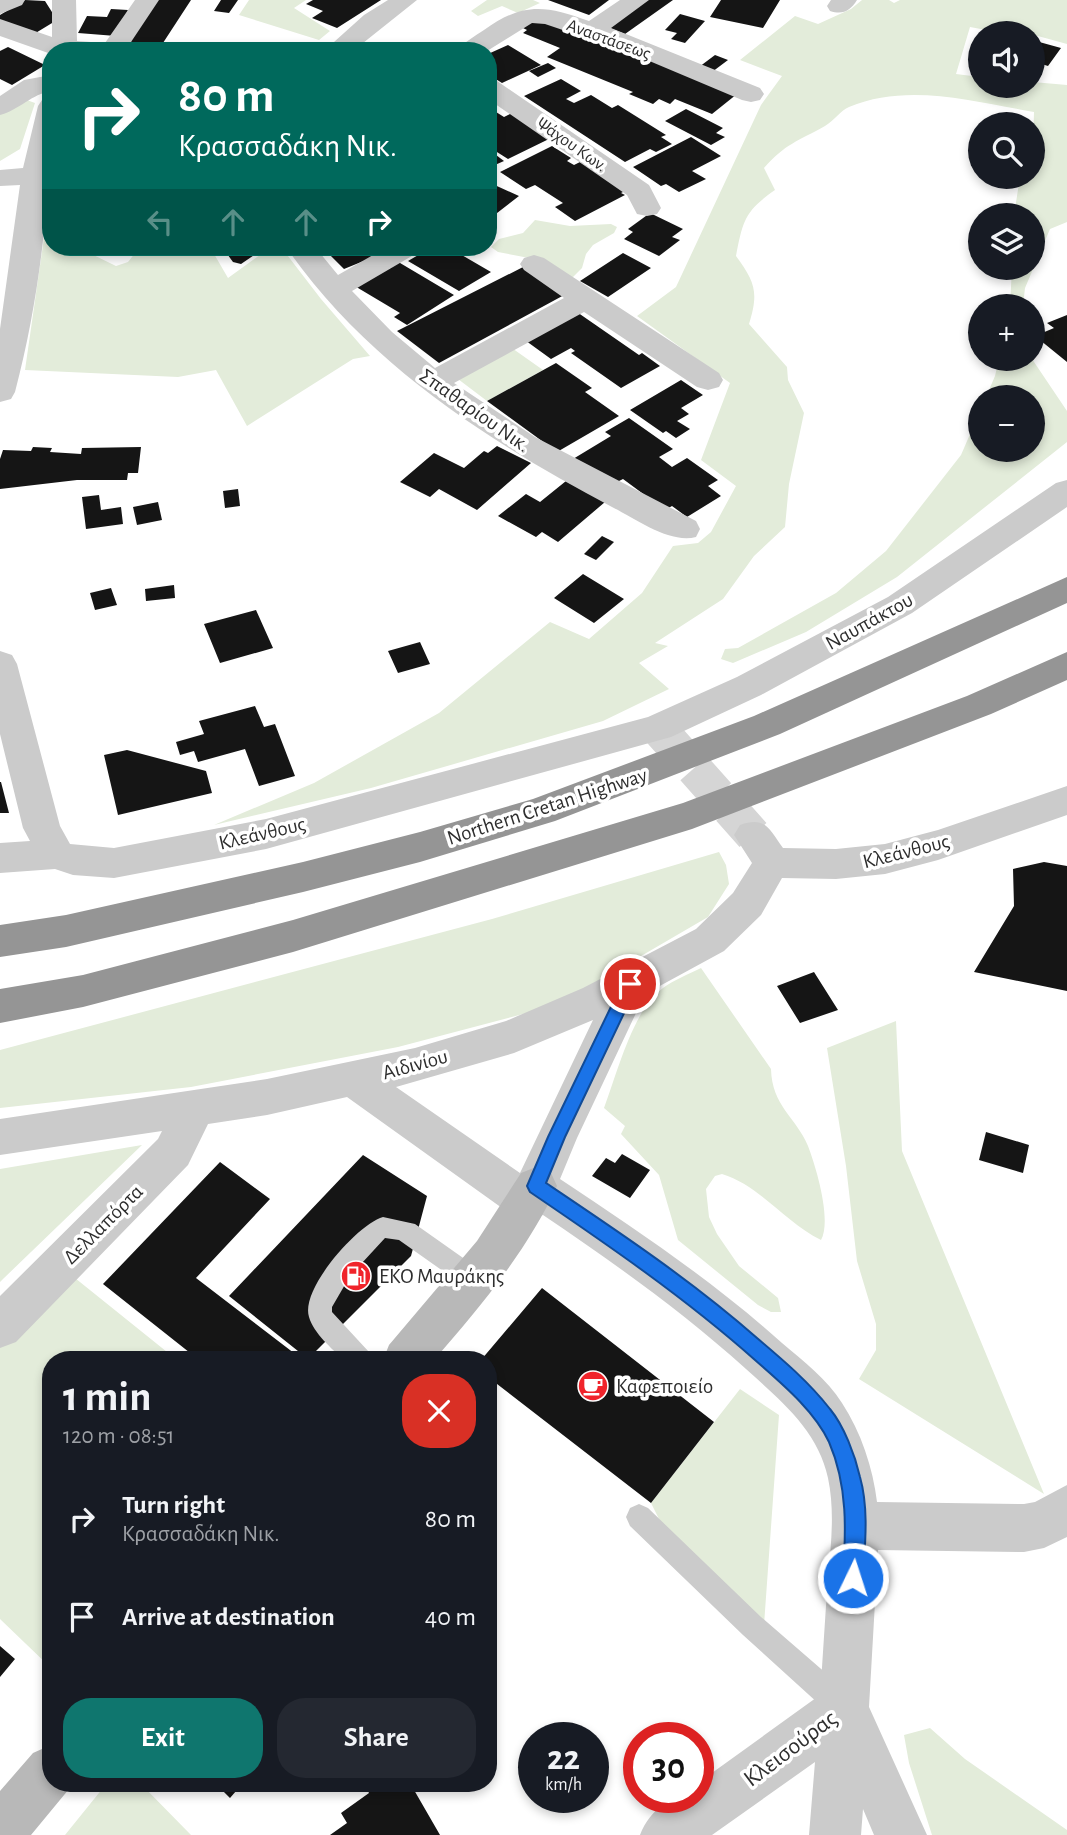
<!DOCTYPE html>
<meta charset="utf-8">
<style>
:root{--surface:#171b24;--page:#242831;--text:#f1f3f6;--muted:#9ea1a6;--accent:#0f766e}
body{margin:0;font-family:"Alegreya Sans",sans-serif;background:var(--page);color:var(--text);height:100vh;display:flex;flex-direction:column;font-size:26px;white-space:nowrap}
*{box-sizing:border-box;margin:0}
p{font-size:23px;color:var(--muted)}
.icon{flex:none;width:38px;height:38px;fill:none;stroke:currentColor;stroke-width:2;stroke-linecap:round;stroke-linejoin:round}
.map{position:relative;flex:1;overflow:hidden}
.sheet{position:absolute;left:42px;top:1351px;width:455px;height:441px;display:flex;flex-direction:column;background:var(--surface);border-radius:28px;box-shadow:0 4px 10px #0003}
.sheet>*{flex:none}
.banner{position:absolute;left:42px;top:42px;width:455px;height:214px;border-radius:28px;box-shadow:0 4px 10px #0003;background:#00695c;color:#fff;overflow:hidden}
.buttons{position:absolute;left:968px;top:21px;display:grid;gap:14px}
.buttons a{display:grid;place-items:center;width:77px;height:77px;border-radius:50%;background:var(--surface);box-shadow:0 4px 10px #0003;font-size:35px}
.speed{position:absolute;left:518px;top:1722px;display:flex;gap:14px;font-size:35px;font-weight:700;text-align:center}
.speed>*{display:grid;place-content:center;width:91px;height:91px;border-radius:50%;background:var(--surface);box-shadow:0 4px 10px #0003;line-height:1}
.speed small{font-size:18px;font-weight:400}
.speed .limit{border:10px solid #d22;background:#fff;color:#111}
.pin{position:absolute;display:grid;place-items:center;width:60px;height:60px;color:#fff;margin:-30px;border:4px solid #fff;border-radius:50%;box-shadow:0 2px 7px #0007}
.me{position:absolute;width:77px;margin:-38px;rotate:4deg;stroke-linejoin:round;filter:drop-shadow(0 0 5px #0008)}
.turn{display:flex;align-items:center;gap:24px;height:147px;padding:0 21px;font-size:32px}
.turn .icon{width:91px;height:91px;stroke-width:2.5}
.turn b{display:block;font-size:49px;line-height:60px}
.lanes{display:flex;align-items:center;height:66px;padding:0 21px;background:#0003;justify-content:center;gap:35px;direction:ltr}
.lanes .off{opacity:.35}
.round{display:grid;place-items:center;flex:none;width:74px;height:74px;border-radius:28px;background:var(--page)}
.summary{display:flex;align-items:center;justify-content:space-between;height:119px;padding:0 21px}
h1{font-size:42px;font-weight:700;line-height:52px}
.button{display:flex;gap:14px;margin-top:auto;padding:14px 21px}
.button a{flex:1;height:80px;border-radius:28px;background:var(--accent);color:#fff;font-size:28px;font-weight:700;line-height:80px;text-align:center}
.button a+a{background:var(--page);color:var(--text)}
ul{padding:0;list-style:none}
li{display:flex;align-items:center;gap:21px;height:98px;padding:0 21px}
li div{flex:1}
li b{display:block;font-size:26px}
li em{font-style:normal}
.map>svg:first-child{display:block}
.green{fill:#e3ecda}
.building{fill:#151515}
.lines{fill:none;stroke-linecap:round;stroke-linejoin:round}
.street-tunnel{stroke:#d5d5d5;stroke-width:36;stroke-dasharray:36 18;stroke-linecap:butt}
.lane{fill:#cbcbcb;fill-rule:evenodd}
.street{fill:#cbcbcb;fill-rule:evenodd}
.secondary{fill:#b8b8b8;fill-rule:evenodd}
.highway{fill:#959595;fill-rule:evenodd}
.route{fill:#1a73e8;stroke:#114b97;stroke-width:2}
.labels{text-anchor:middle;stroke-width:7;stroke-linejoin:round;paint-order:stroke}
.far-street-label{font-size:18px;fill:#2e2e2e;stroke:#fff}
.street-label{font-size:21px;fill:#2e2e2e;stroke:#fff}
.poi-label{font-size:21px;fill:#2e2e2e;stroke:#fff;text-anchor:start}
.near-street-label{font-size:24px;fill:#2e2e2e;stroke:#fff}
</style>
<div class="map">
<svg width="1067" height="1835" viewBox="0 0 1067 1835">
<rect width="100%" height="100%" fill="#fff"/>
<path class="green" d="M249,0H306L294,8L330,31L319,40L239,15Z
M487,0H533L540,3L518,13L502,6L478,16L471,11Z
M862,0H889L894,3L900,0H1067V44L1009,28L1002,33L970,27L956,74L980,77V86H1032L1033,82L1067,85V222L1050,229L1025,288L1023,306H1010L1012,268H1032V215H1014L1020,177H1032L1034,112C975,102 908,82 849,107C841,110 834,121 825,126C798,141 785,144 764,168L775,190C745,211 743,220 736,256C755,282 759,292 749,324L787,367L788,380L804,413L789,484L785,527L754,556L723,599L655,643L668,646L639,663L669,689L603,721L371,788L214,825L314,783L439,713L550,622L589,639L642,593L673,546L698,543L711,532L736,486L701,460L730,383L637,316L676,287L761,105L782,76L740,60L795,16L818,24L851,9Z
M24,99L35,103L20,149L0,161V114Z
M535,220L570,226L611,224L617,227L614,233L593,245L586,254L582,268L570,280L534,259L498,252L491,247L499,239L523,233Z
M45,231L51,234V247H77L116,266L128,262L140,247H210L228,278L271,247H281L321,299L370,356L353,359L247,426L216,370L178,377L25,370Z
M509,346L543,370L487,401L454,376Z
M999,359H1032L1067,411V442L897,577L806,632L733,663L721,659L725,649L738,648L836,593L886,551L961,455L980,411V450H1032V397H986L995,376Z
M719,852L726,865L729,884L708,917L557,1005L398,1047L191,1087L0,1108V1050L492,919Z
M701,968L771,1069C772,1106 795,1116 808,1146C816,1167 832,1220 821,1240C785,1222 759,1185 722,1174L715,1176L706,1189L709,1217L717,1234L739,1266L778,1298L781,1312H771L758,1305L678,1240L659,1175L621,1134L625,1126L604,1108C617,1074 633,1009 663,988C674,980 689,974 701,968Z
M896,1021L902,1151L1044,1494L859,1379L876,1350V1324L857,1261L846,1166L827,1048Z
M142,1145L3,1279L0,1282V1169Z
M70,1274L177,1360H51V1668L0,1619V1345Z
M740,1389L779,1415L764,1625L662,1525L651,1503Z
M930,1728L965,1759L1067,1830V1835H932L909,1763L904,1735Z
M107,1783H140L191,1835H65Z"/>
<path class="building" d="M25,0L45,1L57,20L34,34L0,20V15Z
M153,0H191L161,46L125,41Z
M221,0H238L229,13L214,11Z
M313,0H381L337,28L312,18L323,11L306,4Z
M548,0H609L589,15Z
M646,0H673L625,34L607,27Z
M721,0H780L763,28L710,17Z
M111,9L128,10L116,36L78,33L87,16L107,17Z
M680,14L705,21L685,43L671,39L677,33L665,30Z
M537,16L737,94L712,114L675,99L670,104L659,99L653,104L629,94L633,92L547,57L560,48L523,33L527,30L521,27Z
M1032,40L1061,48L1048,66L1032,61Z
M508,45L541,65L502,83L488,74V54Z
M8,47L45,65L12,85L0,79V51Z
M715,55L728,60L712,72L699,67Z
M548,63L556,68L538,77L529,71Z
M561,79L581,91L566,99L574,103L591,95L612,108L618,105L666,135L661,137L672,144L656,152L650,149L625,162L524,96Z
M488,107L504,117L512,113L551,138L508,159L489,147L494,143L488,139Z
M686,109L723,128L716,133L725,137L711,145L665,121Z
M691,137L721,156L692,171L706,179L679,192L666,184L661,186L633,167Z
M552,146L571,158L567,161L574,165L580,162L625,191L621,193L625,195L575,221L555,207L563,203L535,185L526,189L500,172Z
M488,149L504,161L488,168Z
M488,182L519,196L488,220Z
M650,213L683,229L672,237L680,240L659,256L624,239L633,232L628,229Z
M222,247H266L241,264L233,262Z
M329,247H398L344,269L329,254L335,252Z
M432,247H448L491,272L459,291L408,261Z
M623,253L651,268L608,297L580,281Z
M395,260L454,295L407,325L394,317L400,313L353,285Z
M525,266L566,294L439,363L397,331Z
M574,310L639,355L642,353L660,366L621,388L571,353L575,351L571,348L551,359L522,338Z
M1067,315V362L1035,336L1054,328L1047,323Z
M556,363L592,388L585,392L619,416L557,452L487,401Z
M681,380L703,395L681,408L689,414L677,421L690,429L676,438L666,431L663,433L630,410Z
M629,418L673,449L659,457L672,467L687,458L718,480L708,486L721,496L687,517L672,506L665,510L623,479L617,482L573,459L611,436L605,432Z
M497,446L531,463L477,510L439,489L430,497L400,482L434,453L464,468L484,451L488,453Z
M33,447L52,448L50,452L81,454L82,448L141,447L138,473H128L127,480H77L0,489V459L3,450L31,451Z
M566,481L605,502L558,542L542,532L536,537L498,516L526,494L540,502Z
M238,489L240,506L225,508L223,491Z
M99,495L101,510L121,507L123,524L86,529L82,497Z
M158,502L162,520L137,525L133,507Z
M602,536L614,542L596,560L584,554Z
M583,574L624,599L594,623L554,598Z
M174,585L175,598L146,601L145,589Z
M111,588L117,605L95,610L90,593Z
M256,610L273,648L220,663L204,624Z
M420,642L430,664L398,673L388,651Z
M255,706L264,727L275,724L295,776L259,786L245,749L198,762L194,751L180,755L176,742L204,734L199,721Z
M127,750L206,771L212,793L118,815L104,755Z
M0,782H1L9,813H0Z
M1044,862L1067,866V991L974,972L1014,906L1013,869Z
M814,972L838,1010L800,1023L777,986Z
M986,1132L1029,1145L1023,1173L979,1160Z
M622,1154L650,1170L630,1198L592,1176L606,1158L615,1163Z
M363,1155L427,1196L411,1256L308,1359L229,1296Z
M220,1162L270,1199L196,1278L303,1360H199L103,1284Z
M542,1288L714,1422L651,1503L488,1377V1360H481Z
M0,1646L15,1659L0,1677Z
M215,1783H243L230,1798Z
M372,1783H410L440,1835H330L347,1823L341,1813L369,1793L366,1787Z"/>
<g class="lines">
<path class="street-tunnel" d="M658,728L753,835"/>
<path class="lane" d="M383,1217L415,1224L483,1272L487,1280L483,1288L475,1291L467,1288L399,1240L385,1238L350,1276L332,1307V1312L369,1352L372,1360H343C332,1348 314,1334 309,1317C300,1289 358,1224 383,1217Z
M639,1504L648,1508L761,1617L850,1694L854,1704L850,1714L840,1718L830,1714L743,1635L630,1526L626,1517L630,1508Z"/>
<path class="street" d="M0,0H25L22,5L0,14Z
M52,0H76L77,41L105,43L135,0H159L125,51H51V54L0,36V19L52,37Z
M388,0H417L353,51H324L364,15Z
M620,0H649L611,28L760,88L764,94L760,100L751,102L742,100L628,52L545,24L532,23L487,51H457C464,42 475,36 484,30C523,2 545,5 589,21Z
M831,0H857C850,11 843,15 830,11L827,6Z
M51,75V91C32,94 19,110 0,115V96L24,80Z
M488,79L497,81L649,185L661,208L657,214L647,216L637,214L627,195L488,99Z
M51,98C51,196 40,297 15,392L11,399L0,402V329L20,185L0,186V170L23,168L38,106L42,100Z
M286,247H315L338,275L387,247H421L417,253L352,291L392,332L435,368L564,298L524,270L520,264L524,258L534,255L544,258L719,373L723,380L719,387L708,390L697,387L584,312L454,383L535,437L696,521L700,529L696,537C670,544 636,519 612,507C488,441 366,363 286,247Z
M1067,480V507L912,613L761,695L671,737L266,849L114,878L73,875L55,869L0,873V843L30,841L23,828L0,734V651L12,655L17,664L60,826L70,844L114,848L266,819L648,717L737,677L888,597L1056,483Z
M1067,786V815L938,860L885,874L836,879L782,878L761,915L724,951L645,994L577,1138L560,1179C637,1230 713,1281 782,1343C803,1361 827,1379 842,1403C861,1432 873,1468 877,1502L1024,1504L1035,1502L1067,1485V1537L1044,1548L1024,1552L878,1550L869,1707L927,1835H874L863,1809L861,1835H809L815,1762L712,1835H640C651,1808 669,1797 698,1797V1783L820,1695C823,1656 825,1617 828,1578C831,1545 835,1511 828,1478C818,1430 780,1400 746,1369C683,1312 614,1263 543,1215L528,1221L513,1216L347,1097L267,1115L208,1124L188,1165L16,1342L0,1348V1296L158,1139L162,1131L0,1155V1119L267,1079L415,1048L506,1021L583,988L696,929L733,893L752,863L734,835L740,825C766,816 769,829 783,848L836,849L885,844L938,830ZM593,1020L520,1173L396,1087L514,1053Z"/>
<path class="secondary" d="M536,1167L551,1173L557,1186C527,1251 481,1306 434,1360H383L389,1345L477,1241L521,1173Z
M51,1745V1783H72L69,1789L31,1835H0V1791L33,1753Z"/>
<path class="highway" d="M1067,577V603L780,734L555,821L420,862L303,892L66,947L0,957V925L66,915L303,862L420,832L533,799L754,716Z
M1067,652V680L991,714L692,829L293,952L83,1007L0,1023V989L83,975L293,920L683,803L967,696Z"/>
</g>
<path class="route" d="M630,977L636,979L638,984L565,1137L546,1183C619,1232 691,1280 757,1338C783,1360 809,1382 830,1409C844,1426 855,1455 860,1477C869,1509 865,1545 863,1578L860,1585L853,1588L846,1585L843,1578C846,1531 848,1486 829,1442C814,1410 781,1383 755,1360C684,1297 608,1245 530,1192L527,1186L548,1137L622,984L624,979Z"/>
<defs>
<g id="fuel-disc" transform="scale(1.575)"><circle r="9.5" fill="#f0242b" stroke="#fff"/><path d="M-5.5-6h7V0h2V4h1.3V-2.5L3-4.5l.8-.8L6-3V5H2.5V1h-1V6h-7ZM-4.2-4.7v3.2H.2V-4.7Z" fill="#fff"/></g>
<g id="cafe-disc" transform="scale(1.575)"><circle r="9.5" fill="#f0242b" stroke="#fff"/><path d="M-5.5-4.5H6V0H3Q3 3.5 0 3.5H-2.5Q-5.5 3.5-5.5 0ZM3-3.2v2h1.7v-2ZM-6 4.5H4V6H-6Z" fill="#fff"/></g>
</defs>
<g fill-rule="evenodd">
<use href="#fuel-disc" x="356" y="1276"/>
<use href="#cafe-disc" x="593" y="1386"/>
</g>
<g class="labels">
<g class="far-street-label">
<text transform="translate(609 39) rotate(20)" y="6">Αναστάσεως</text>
<text transform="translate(572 144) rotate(35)" y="6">Ψάχου Κων.</text>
</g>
<g class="street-label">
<text transform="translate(475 410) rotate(35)" y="7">Σπαθαρίου Νικ.</text>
<text transform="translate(869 621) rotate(-29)" y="7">Ναυπάκτου</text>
<text transform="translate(547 806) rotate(-18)" y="7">Northern Cretan Highway</text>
<text transform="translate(262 833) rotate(-13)" y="7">Κλεάνθους</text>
<text transform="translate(906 851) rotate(-14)" y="7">Κλεάνθους</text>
<text transform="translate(415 1064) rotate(-15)" y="7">Αιδινίου</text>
<text transform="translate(103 1224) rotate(-45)" y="7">Δελλαπόρτα</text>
</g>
<g class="poi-label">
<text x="379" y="1283">ΕΚΟ Μαυράκης</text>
<text x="616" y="1393">Καφεποιείο</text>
</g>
<g class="near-street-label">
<text transform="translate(790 1748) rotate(-37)" y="8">Κλεισούρας</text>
</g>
</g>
</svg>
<div class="buttons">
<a><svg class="icon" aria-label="sound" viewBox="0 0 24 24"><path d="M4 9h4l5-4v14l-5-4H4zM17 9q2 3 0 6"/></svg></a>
<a><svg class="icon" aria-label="search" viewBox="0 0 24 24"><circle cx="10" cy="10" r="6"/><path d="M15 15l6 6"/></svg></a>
<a><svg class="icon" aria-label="layers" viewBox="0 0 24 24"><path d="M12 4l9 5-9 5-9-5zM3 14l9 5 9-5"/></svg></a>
<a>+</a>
<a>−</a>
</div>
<div class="speed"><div>22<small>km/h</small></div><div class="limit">30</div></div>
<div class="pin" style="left:630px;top:984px;background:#d93025"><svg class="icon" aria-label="arrive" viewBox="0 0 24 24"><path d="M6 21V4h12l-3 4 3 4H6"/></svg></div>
<svg class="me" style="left:853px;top:1578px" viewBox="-20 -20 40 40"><circle r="17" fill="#1a73e8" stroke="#fff" stroke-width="3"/><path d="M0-11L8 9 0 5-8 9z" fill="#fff"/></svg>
<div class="banner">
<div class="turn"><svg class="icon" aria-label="right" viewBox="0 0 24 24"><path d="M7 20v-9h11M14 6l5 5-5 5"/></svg><div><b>80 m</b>Κρασσαδάκη Νικ.</div></div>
<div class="lanes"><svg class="icon off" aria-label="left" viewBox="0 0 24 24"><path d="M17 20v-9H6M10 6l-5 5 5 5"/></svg><svg class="icon off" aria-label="ahead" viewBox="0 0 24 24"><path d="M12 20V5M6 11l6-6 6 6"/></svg><svg class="icon off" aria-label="ahead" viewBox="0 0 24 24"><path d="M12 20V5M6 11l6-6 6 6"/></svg><svg class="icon" aria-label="right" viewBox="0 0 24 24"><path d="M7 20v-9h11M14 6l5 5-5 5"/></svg></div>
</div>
<section class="sheet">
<div class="summary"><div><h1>1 min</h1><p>120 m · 08:51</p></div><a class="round" style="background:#d93025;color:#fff"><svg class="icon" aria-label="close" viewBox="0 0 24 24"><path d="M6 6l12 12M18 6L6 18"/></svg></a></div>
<ul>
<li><svg class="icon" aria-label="right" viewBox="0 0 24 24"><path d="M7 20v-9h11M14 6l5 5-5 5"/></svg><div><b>Turn right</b><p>Κρασσαδάκη Νικ.</p></div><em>80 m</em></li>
<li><svg class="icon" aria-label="arrive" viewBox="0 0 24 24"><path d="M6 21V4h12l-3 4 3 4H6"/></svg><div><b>Arrive at destination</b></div><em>40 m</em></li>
</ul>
<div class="button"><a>Exit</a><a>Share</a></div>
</section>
</div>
